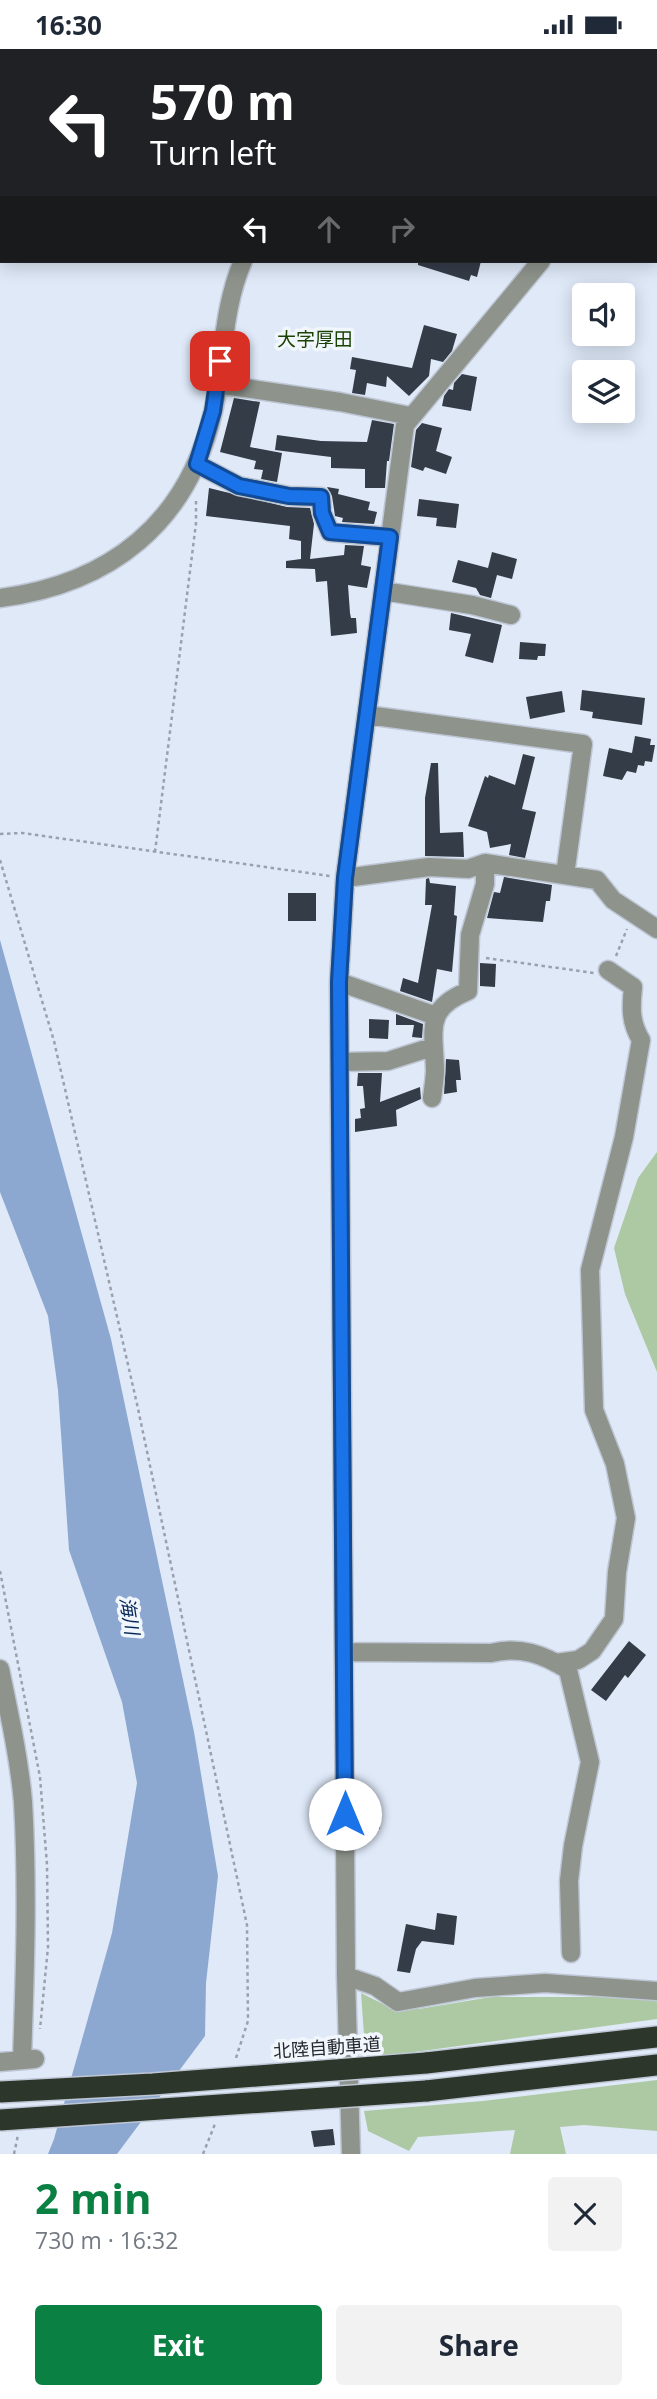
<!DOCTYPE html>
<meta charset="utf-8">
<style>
:root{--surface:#fff;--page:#f2f2f3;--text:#1f2937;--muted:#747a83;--accent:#0b8043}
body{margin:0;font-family:"Open Sans","Noto Sans JP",sans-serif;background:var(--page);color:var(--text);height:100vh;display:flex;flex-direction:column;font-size:26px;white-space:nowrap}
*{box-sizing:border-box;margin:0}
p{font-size:23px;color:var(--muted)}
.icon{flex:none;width:38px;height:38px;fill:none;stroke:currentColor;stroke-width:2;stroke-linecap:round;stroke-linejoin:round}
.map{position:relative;height:2105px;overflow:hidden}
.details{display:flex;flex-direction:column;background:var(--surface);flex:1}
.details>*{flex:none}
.hud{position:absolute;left:0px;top:0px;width:658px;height:214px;box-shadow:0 4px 18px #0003;background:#202124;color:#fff;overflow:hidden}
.tools{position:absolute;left:572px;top:234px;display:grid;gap:14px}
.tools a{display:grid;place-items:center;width:63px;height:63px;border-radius:7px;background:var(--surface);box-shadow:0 4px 18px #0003;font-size:35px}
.pin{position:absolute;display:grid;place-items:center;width:60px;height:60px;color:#fff;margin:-30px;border-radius:14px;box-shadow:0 4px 10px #0006}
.me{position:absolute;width:77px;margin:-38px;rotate:0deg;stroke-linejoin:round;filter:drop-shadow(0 0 5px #0008)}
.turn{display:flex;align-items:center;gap:24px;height:147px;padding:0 35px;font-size:32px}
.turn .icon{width:91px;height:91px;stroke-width:2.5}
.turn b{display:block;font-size:49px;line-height:60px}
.lanes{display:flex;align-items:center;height:66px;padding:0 35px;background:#0003;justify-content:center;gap:35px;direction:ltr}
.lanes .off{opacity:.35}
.round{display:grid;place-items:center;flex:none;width:74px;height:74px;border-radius:7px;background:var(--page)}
.overview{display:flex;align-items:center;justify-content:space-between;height:119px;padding:0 35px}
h1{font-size:42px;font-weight:700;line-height:52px;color:var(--accent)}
.action{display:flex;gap:14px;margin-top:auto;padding:14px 35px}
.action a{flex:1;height:80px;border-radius:7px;background:var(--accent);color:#fff;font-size:28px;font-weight:700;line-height:80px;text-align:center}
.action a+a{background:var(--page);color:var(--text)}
.status{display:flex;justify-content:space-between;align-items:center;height:49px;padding:0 35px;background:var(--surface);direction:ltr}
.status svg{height:19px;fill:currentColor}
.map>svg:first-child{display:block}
.green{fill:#adc9a3}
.water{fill:#8ca8d0}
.building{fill:#343c48}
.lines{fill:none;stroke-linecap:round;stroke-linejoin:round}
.minor-casing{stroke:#bec6d4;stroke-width:21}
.highway-casing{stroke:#bec6d4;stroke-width:24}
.path{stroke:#9aa1ad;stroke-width:2.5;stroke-dasharray:3.5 3.5;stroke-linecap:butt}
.minor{stroke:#8e938c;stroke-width:18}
.highway{stroke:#2d362a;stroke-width:21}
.highway-bridge-casing{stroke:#bec6d4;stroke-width:24;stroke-linecap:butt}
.highway-bridge{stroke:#2d362a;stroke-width:21}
.route-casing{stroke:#114b97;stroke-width:18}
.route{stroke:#1a73e8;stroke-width:12}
.labels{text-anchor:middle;stroke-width:7;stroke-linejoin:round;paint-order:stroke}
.street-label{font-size:18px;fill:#25292e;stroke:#f1f6fc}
.neighbourhood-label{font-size:19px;fill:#1a4303;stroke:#f1f6fc}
.water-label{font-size:19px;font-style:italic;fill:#042758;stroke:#f1f6fc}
</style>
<div class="status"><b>16:30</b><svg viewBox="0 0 49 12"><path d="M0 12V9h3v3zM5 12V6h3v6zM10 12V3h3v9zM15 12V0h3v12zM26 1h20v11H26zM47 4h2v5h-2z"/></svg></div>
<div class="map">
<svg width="657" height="2105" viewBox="0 0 657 2105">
<rect width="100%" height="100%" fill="#dfe9f8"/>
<path class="green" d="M657,1103V1323L625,1245L614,1199L638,1129Z
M361,1944L393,1960H419L491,1948H657V1970L385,2007L365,2000Z
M657,2031V2082L584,2076L560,2078L566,2105H510L515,2081L418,2088L409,2102L368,2082L364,2062L483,2052Z"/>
<path class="water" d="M0,891L111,1290L194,1683L218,1827L206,1934L205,1987L117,2105H48L54,2090L112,1884L137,1734L122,1653L69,1501L58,1341L48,1267L0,1143Z"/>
<path class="building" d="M418,212H481L477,228L471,226L469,232L418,216Z
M424,276L457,285L452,302L443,313L431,310L429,327L409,347L387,327L386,338L367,334L365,346L352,344L356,321L350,320L352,308L412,319Z
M462,325L477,328L471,362L442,357L444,347L449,340L453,341L454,334Z
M234,349L260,353L250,398L282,404L277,433L261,430L263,421L254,420L256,412L220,403Z
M372,371L394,375L389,412H387L385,439H365V420L331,419V408L275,401L277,386L321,392L367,393Z
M422,374L442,379L436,402L452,408L446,425L425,418L423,422L411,418L416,381Z
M327,438L339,440L338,445L370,453L368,461L377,463L374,475L342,473L343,469L335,467L332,447Z
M209,439L287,458L310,459L314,475L310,510L344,506L345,496L364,497L361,516L371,518L367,539L348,536L350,564L351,569H356L357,584L331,587L327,532L316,533L315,520L286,519V512L301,510V492L289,490L290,477L206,467Z
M419,450L459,455L456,479L436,477L437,469L417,467Z
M492,503L517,510L512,530L497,526L491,549L480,546L476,539L452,533L458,511L488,519Z
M451,564L502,576L493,614L465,607L471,585L449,581Z
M520,593L546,595L545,607H538L537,611L519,610Z
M582,641L645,649L642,676L592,669L593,663L580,661Z
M562,642L565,663L530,670L526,648Z
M635,687L651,690L650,696H655L652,713L645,712L644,717L638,716L636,724L627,722L622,731L603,727L609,699L632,704Z
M523,705L535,708L522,760L536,763L525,809L509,806L511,795L490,799L487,783L468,777L485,727L488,729L489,726L515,736Z
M431,714H438L440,784L463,783L464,808L425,807V749Z
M504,828L552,836L550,852H546L543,873L487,869L494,843L500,844Z
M429,829L430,834L456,837L454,866L457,867L452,923L437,920L432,953L400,942L403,929L418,934L432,856H425L426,830Z
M288,844H316V872H288Z
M480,914L496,915L495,938L480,937Z
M396,965L423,975L422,989L412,988L414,976H396Z
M369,970L389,971L388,990L369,989Z
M446,1010L459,1011L461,1031H456L457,1043L444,1045Z
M358,1024H382L380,1053L420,1038L421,1050L396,1061L397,1077L355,1083V1070L361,1069L360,1060L365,1059L363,1037H357Z
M629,1592L646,1606L628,1629L625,1626L606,1652L591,1641Z
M380,1767V1780L356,1781V1768Z
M437,1864L457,1867L454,1896L422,1892L416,1900L410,1924L397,1922L406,1875L435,1881Z
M333,2080L335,2096L314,2098L311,2082Z"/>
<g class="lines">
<g class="minor-casing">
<path id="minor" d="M242,2V0
M451,2V0
M531,2L532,0
M656,5L657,0
M656,42H657
M656,91H657
M217,335L340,353L410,367
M197,415L239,437L289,447L321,448L322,464L330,483L390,488
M383,542L472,556L511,566
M0,549C110,535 188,474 213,363C224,313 222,260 243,212
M367,666L583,695L565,826
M345,829L429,818L468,820L485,814L597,831L613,851L657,880
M339,933L436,967
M340,1013L388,1012L432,998
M432,1049C433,1040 435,1030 435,1021C434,981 424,960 468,942L470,886L485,835V814
M344,1603L491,1604C520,1597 543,1605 568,1621L590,1713L573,1797L569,1832L571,1904
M556,1614L578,1611L592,1602L614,1570L617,1523L626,1469L615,1415L594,1361L590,1221L624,1088L641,991C630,973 631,958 633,938L608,921
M0,1620C9,1664 19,1708 23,1753C28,1839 25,1925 22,2011
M346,1927L375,1937L398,1953L475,1939L545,1934L657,1942
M0,2013L35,2010
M351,2105L346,1927L339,933L345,829L405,376L541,212"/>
</g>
<g class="highway-casing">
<path id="highway" d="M426,2014L657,1988
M426,2042L657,2016"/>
</g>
<path class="path" d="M21,2V0
M0,124L2,115
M0,785L22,784L330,827
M155,803L196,474V451
M0,811L54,992L137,1355L247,1876L248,1972L235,2012
M616,907L627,880
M486,909L594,924
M0,1522L40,1728L47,1816L48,1898L40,1980
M14,2105L18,2086
M203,2105L215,2075"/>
<use href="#minor" class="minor"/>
<use href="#highway" class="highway"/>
<g class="highway-bridge-casing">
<path id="highway-bridge" d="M0,2043L153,2035L426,2014
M0,2071L426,2042"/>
</g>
<use href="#highway-bridge" class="highway-bridge"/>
</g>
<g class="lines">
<g class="route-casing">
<path id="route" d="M220,312L213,362L197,415L239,437L289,447L321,448L322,464L330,483L390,488L345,829L339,933L345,1765"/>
</g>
<use href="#route" class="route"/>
</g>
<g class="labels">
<g class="street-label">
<text transform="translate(327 1999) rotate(-4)" y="6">北陸自動車道</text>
</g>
<g class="neighbourhood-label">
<text x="315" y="297">大字厚田</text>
</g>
<g class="water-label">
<text transform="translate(130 1567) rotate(81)" y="7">海川</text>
</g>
</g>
</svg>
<div class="tools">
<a><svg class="icon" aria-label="sound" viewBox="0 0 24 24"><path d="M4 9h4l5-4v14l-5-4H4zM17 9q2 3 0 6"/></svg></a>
<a><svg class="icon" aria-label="layers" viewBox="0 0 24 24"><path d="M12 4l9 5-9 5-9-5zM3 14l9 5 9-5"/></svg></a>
</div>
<div class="pin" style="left:220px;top:312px;background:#d93025"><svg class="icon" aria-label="arrive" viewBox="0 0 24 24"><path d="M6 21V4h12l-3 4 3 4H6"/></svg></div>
<svg class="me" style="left:345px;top:1765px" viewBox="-20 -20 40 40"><circle r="19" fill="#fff"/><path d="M0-13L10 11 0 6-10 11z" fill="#1a73e8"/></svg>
<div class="hud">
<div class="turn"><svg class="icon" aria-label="left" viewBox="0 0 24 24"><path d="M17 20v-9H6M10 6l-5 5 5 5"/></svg><div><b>570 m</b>Turn left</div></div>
<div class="lanes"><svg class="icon" aria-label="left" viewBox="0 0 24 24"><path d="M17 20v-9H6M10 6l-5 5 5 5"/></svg><svg class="icon off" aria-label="ahead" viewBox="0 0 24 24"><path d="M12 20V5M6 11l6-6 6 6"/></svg><svg class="icon off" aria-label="right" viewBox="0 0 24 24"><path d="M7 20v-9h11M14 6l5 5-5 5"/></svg></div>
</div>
</div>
<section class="details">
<div class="overview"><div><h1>2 min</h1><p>730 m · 16:32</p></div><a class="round"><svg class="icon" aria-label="close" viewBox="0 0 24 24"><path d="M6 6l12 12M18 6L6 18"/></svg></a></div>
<div class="action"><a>Exit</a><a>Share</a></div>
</section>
